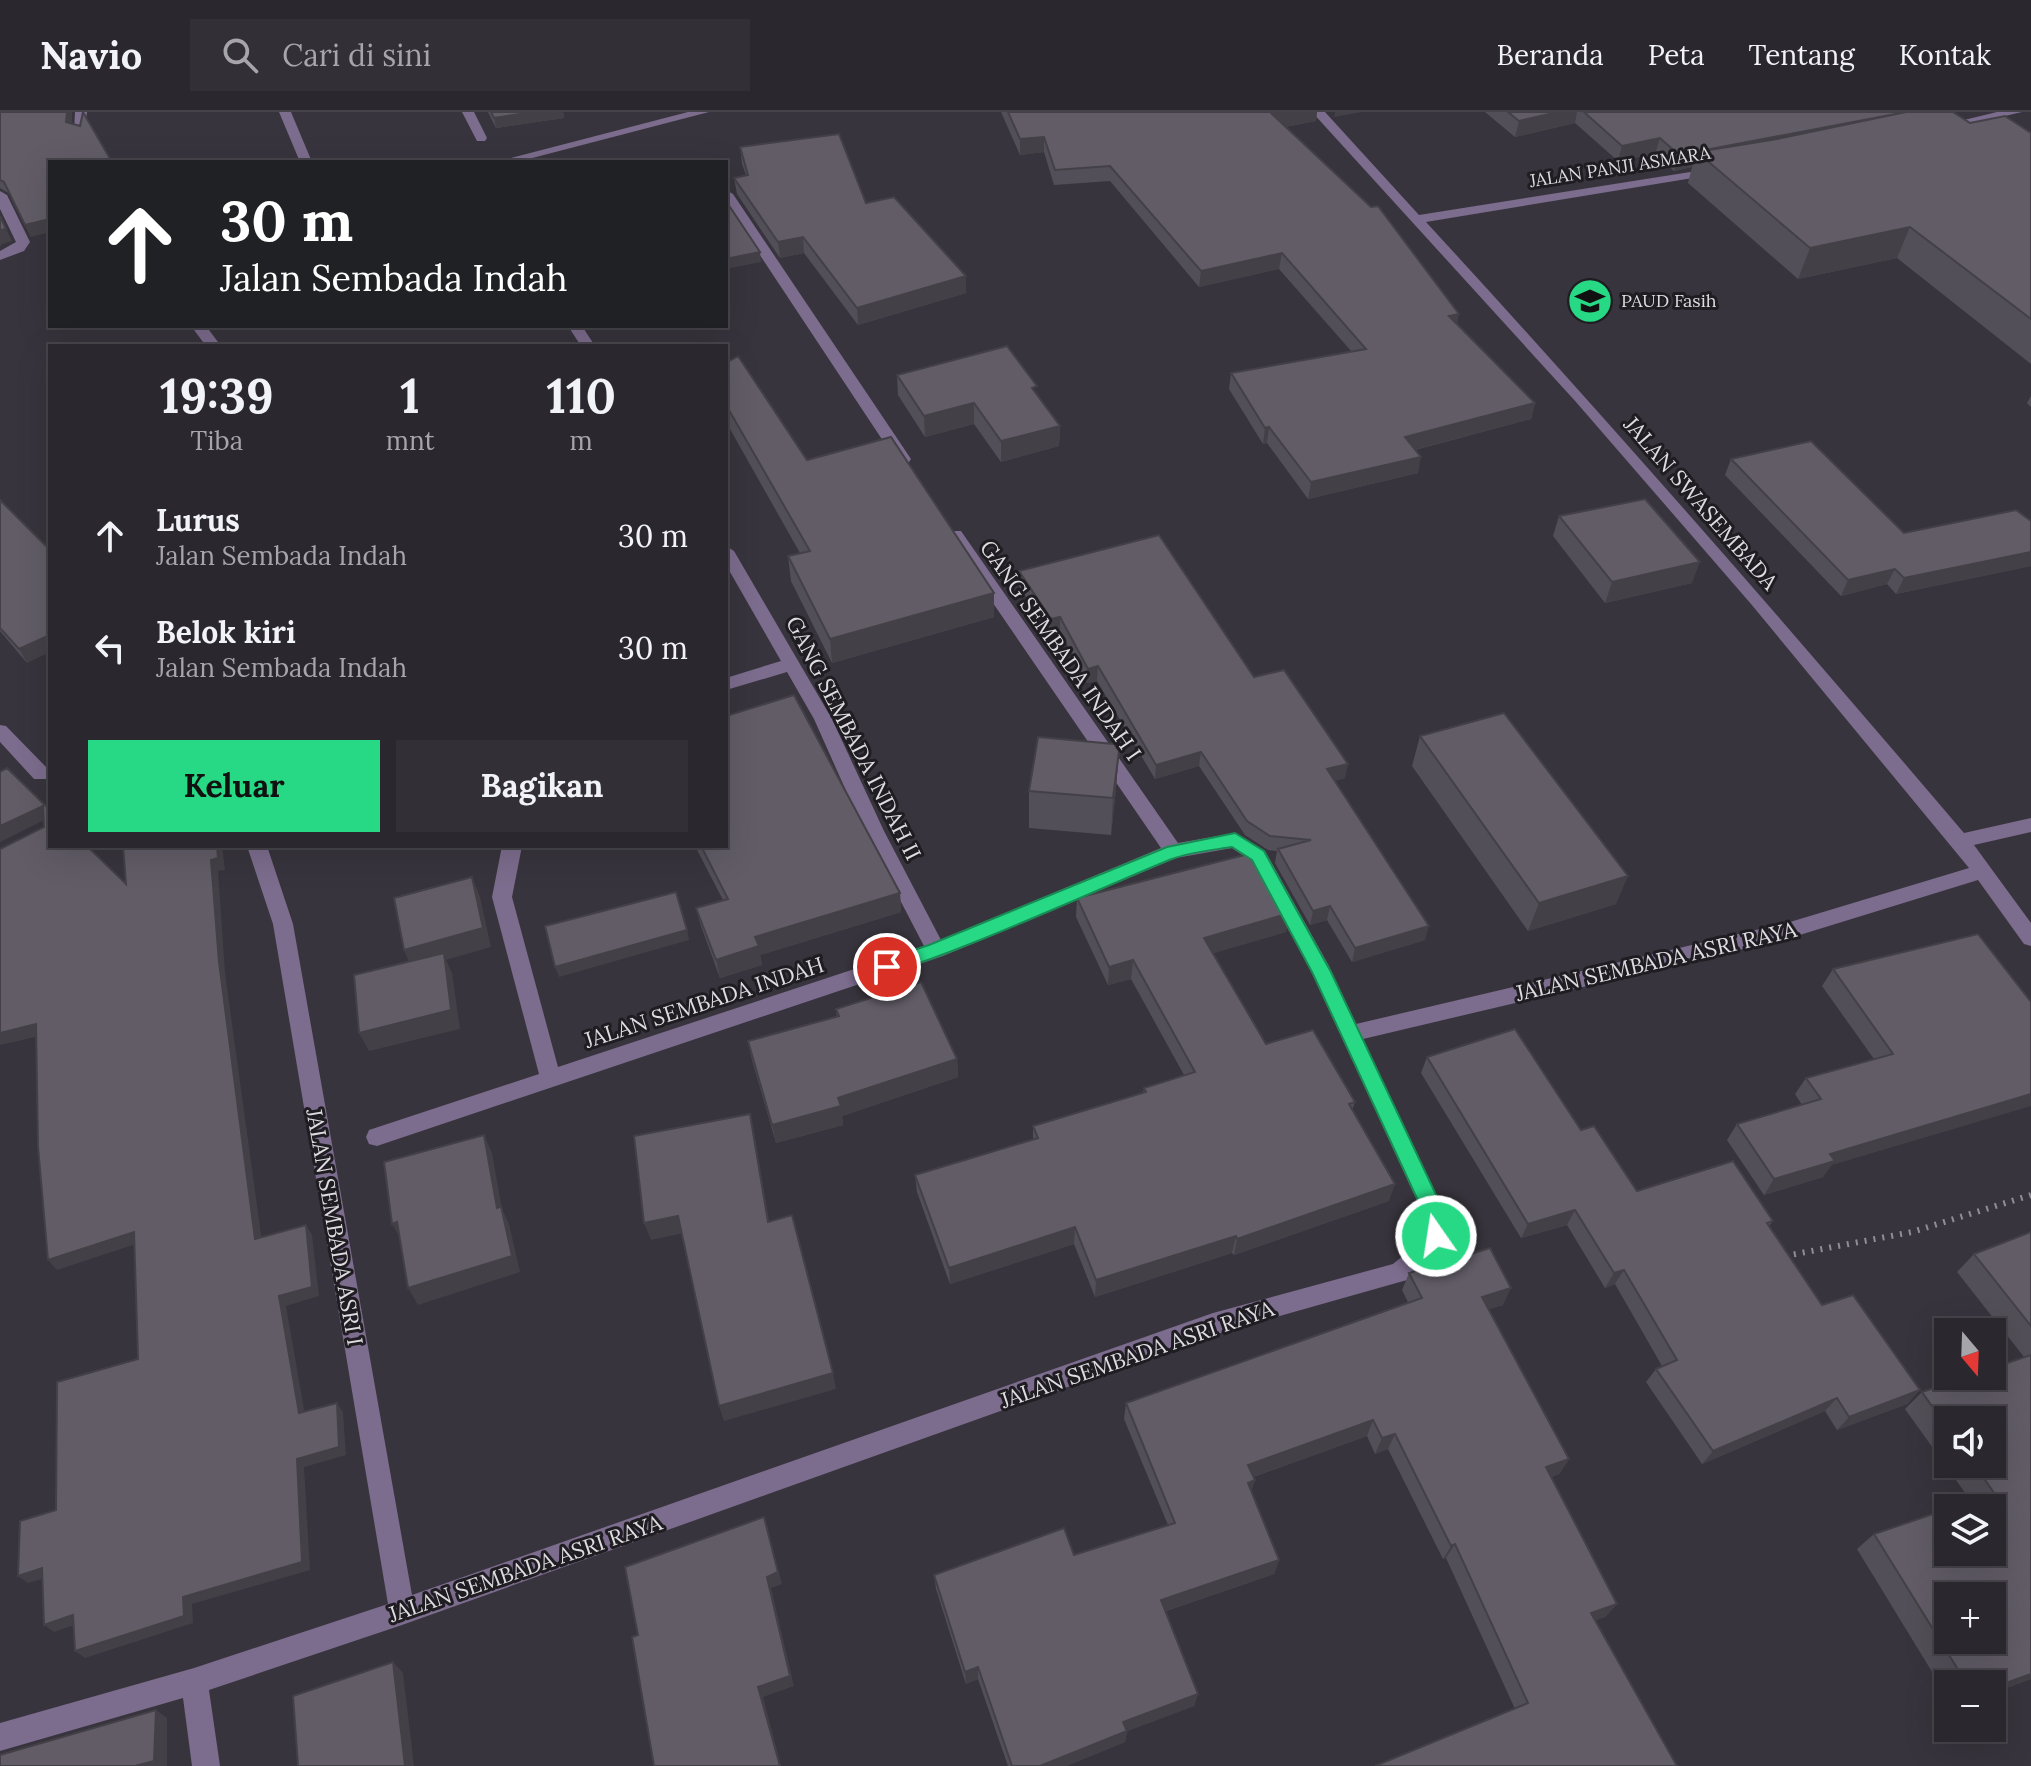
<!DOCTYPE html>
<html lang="id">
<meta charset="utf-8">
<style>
:root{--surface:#2a272e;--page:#322f36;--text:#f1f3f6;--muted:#a5a5aa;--line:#46444a;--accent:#27d885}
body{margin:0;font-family:Lora,serif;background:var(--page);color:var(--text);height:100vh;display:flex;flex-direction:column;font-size:30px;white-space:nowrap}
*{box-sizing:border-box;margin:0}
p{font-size:26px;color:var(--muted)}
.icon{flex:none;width:44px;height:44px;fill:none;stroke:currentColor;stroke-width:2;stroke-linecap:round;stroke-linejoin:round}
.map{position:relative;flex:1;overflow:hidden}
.details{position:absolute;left:48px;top:232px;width:680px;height:504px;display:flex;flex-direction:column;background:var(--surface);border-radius:0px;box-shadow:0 8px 32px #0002,0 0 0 2px var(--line)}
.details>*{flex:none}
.guide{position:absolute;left:48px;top:48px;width:680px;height:168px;border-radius:0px;box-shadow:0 8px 32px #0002,0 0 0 2px var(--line);background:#202124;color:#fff;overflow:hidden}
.needle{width:52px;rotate:161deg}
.fabs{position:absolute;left:1934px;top:1206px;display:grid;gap:16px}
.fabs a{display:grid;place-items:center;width:72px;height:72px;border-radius:0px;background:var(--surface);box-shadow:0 8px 32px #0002,0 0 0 2px var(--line);font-size:40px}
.pin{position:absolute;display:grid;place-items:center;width:68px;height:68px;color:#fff;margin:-34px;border:4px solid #fff;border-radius:50%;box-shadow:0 2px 8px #0007}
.me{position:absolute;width:88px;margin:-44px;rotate:347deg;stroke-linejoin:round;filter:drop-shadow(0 0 6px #0008)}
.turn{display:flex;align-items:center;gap:28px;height:168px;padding:0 40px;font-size:36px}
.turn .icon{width:104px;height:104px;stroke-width:2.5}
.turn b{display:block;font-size:56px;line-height:68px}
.eta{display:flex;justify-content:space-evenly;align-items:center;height:136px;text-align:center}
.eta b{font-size:48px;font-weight:800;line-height:56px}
.action{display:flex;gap:16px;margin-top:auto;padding:16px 40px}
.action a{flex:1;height:92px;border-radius:0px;background:var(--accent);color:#111;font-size:32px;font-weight:800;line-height:92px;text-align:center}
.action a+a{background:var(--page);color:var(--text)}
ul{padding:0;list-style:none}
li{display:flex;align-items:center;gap:24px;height:112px;padding:0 40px}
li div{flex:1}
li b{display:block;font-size:30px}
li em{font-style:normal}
header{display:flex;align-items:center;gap:48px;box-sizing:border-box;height:112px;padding:0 40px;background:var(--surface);border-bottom:2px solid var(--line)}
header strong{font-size:38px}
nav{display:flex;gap:44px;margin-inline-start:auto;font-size:28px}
.search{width:560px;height:72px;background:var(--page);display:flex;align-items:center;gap:20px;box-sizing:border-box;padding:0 28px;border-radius:0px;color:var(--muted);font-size:30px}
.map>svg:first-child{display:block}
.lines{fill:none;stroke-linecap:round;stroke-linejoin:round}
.path{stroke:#908d94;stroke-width:6;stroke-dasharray:2 7;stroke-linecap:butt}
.minor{fill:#7c6c8d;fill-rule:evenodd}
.wall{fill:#534f58;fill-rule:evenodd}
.shaded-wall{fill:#444047}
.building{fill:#615c66;stroke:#444047;stroke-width:2;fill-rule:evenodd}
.route{fill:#27d885;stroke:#198c56;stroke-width:2}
.labels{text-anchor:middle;stroke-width:6;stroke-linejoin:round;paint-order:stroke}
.far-street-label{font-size:18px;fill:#dedbe1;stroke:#1f1d21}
.far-poi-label{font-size:18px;fill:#dedbe1;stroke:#1f1d21;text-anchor:start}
.street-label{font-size:22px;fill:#dedbe1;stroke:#1f1d21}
</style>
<header>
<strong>Navio</strong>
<div class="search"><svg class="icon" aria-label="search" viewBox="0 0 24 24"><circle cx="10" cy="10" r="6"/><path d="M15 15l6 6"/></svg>Cari di sini</div>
<nav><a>Beranda</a><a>Peta</a><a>Tentang</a><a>Kontak</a></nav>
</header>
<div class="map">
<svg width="2031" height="1654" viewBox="0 0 2031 1654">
<rect width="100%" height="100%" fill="#38343d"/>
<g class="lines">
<path class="path" d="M1785,1144L1912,1120L2031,1083"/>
<path class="minor" d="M75,0H87L84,23L74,20Z
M279,0H291L312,50H300Z
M462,0H474L487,26L485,29H477Z
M688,0H709L517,50H495Z
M1312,0H1325L1419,103L1722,55L1723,58L1717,62L1426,110C1610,310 1788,514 1964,721L2031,706V720L1974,733L2031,811V834L2024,832L1978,768L1790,826L1363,927L1448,1108L1438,1140L1407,1168L1213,1223L402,1513L209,1578L220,1654H192L183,1586L0,1639V1611L194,1556L388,1492L273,812L247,734H267L293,812L412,1483L1213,1201L1393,1152L1417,1132L1426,1108L1313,862L1251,749L1232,736L1176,746L943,844L377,1034L369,1032L366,1025L369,1018L539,962L492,785L502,734H522L512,785L558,955L924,834L864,719L814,607L787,560L726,578V566L781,549L726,453V434L734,439L832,607L884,719L941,828L1161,736L949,427V419H961L1178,731L1235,721L1265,739L1329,854L1356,912L1790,810L1969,756L1751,492L1576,290Z
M1997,0H2022L1941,19L1935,15Z
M726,78L733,82L911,347L909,350H897L895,347L726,92Z
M0,79L7,83L30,130L24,139L0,148V139L16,130L0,97Z
M191,214H206L221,234H206Z
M568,214H582L595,234H581Z
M0,613L6,614L48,657L50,662L48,667H34L0,630Z"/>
</g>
<path class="wall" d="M0,0H72V11L112,50L31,125L10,82L0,76Z
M488,0H563L564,6L496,16Z
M1001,0H1317L1316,9L1285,15L1457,213L1535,291L1531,307L1415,338L1418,361L1308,387L1267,331L1263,332L1229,277L1231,261L1352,240L1279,157L1199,175L1110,69L1054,73L1044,40L1020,43Z
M1485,0H1953L1970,11L2031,21V252L1897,146L1798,167L1688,71L1692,55L1674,59L1655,42L1618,49L1575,11L1515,25Z
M740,35L866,91L966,164V181L858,213L804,141L780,146L737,82L734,66L746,63L742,52Z
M726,251L807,348L994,505L832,551L791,469L788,444L800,441L726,310Z
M897,263L1037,283L1060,314L1059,334L1001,350L974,312L925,325L898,283Z
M2031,284V295L2027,291Z
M1731,347L1904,421L2031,409V454L1896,482L1887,472L1841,484L1725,363Z
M0,388L27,551L0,519Z
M1559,404L1692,471L1605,491L1553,424Z
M1019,459L1254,565L1345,666L1334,669L1425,828L1352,850L1327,808L1310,813L1275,751L1277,739L1268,738L1245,723L1199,654L1155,667L1097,569L1087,571L1060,519L1050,522L1019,474Z
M1420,624L1616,792L1528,819L1412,654Z
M1119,639L1116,676L1111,723L1029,716V679Z
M695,734H726L900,781L901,800L760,843L762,853L720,866L701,814L696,796L723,788Z
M1077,786L1290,801L1286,820L1213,841L1266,932L1355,990L1352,998L1389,1089L1234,1143L1232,1141L1095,1185L1074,1132L950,1172L917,1080L915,1063L1033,1028V1014L1143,981L1144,976L1184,963L1131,867L1108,873L1076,805Z
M1978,822L1823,1065L1764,1083L1727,1028L1737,1012L1802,993L1795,982L1806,966L1874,947L1822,874L1833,857Z
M836,897L957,947L958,965L842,1004L843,1013L776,1031L752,948L748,929L837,905Z
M1427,945L1581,1018L1637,1079L1773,1109L1769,1114L1822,1193L1920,1278L1907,1292L1837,1318L1825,1299L1702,1352L1646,1270L1656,1257L1662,1254L1615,1172L1605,1176L1567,1113L1521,1126L1421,961Z
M2031,1120V1567L1992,1581V1572H1948V1586L1857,1437L1874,1422L1971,1389L1905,1297L1922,1280L2024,1245L1957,1160L1974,1142ZM1948,1308L1992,1352H1948Z
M1409,1161L1503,1193L1489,1197L1569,1347L1559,1362L1551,1365L1617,1492L1605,1505L1595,1508L1677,1654L1515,1597L1446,1446L1443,1447L1388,1337L1375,1342L1367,1324L1253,1365L1255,1368L1251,1379L1279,1448L1274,1462L1166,1499L1198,1582L1194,1594L1127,1619L1125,1630L1066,1654H1008L978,1567L966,1572L936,1477L934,1463L1074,1443L1168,1413L1124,1307L1126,1291L1408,1190L1402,1178Z"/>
<path class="shaded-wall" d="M67,0H72V22L66,10Z
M533,0H563L564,6L496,16L494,6Z
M1284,0H1317L1316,9L1270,18L1272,2Z
M1335,0H1362L1334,5Z
M1558,0H1577L1575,11L1515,25L1519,9Z
M1911,0L1915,14L1697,40L1692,55L1674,59L1679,43Z
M1044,25V40L1020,43V27Z
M1660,26L1655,42L1618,49L1622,34Z
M50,107V120L31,125L25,113Z
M1910,115L1897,146L1798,167L1810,136Z
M6,117L12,129L2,132L0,135V118Z
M803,125L804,141L780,146L778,130Z
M760,140L761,150L726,157V147Z
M1282,141L1279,157L1199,175L1201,159Z
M966,164V181L858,213L857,196Z
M1459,202L1456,218L1449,204Z
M974,291V312L925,325L924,304Z
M1535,291L1531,307L1402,341L1405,325Z
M1060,314L1059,334L1001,350V329Z
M1269,315L1267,331L1263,332L1265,316Z
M1421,345L1418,361L1308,387L1311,370Z
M2031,440V454L1896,482L1904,466Z
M1700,450L1692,471L1605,491L1612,470Z
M1895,457L1887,472L1841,484L1848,468Z
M994,481V505L832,551L830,527Z
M1060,505V519L1050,522L1051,507Z
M50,523V540L27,551L19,537Z
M1098,554L1097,569L1087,571L1088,557Z
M1119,639L1116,676L1111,723L1113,686Z
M1201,640L1199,654L1155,667L1156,653Z
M1348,652L1345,666L1324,671L1327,657Z
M43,694L50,705L0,730V714Z
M217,734H222L225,758L218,759L225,861L263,1137L255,1127L219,850L211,748Z
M1628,764L1616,792L1528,819L1539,791Z
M472,765L480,785L491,835L446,848L452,861L460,917L369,939L359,921L412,857L404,838Z
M900,781L901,800L760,843L762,853L720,866L716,848L755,825Z
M1330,794L1327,808L1310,813L1313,799Z
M1290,801L1286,820L1201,845L1204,826Z
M1429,814L1425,828L1352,850L1355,836Z
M687,818L689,828L559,865L555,855Z
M1133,848L1131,867L1108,873L1109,855Z
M36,912L44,923L0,933V921Z
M957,947L958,965L842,1004L843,1013L776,1031L772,1013L838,986Z
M2031,982V994L1832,1053L1823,1065L1764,1083L1774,1067L1830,1042Z
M750,1002L754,1020L772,1127L768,1110Z
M484,1023L492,1041L502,1097L509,1112L520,1160L418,1193L408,1176L497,1096Z
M1395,1072L1389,1089L1234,1143L1237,1127Z
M1575,1098L1567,1113L1521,1126L1528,1112Z
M678,1104L684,1121L651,1128L644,1111Z
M397,1110L402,1129L392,1112Z
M306,1113L312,1123L319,1184L286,1194L306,1309L299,1301L279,1184Z
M1075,1115L1074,1132L950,1172L949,1156Z
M134,1120L142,1130L57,1158L48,1148Z
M1236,1124L1232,1141L1095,1185L1096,1168Z
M1624,1158L1615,1172L1605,1176L1614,1161Z
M1511,1176L1503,1193L1474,1202L1482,1185Z
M833,1261L836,1277L724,1309L719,1294Z
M1920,1278L1907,1292L1837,1318L1849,1305Z
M1837,1286L1825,1299L1702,1352L1713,1339Z
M337,1291L343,1300L346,1343L304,1355L310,1458L192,1492L193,1511L85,1546L75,1539L183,1485L297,1347Z
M1373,1308L1367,1324L1244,1368L1248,1353Z
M1395,1322L1388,1337L1375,1342L1382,1326Z
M1569,1347L1559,1362L1537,1370L1546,1355Z
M1255,1368L1250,1383L1248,1371Z
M764,1405L782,1472L771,1476L794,1574L763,1585L781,1654H780L758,1575L767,1465Z
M1455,1432L1446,1446L1443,1447L1451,1434Z
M1279,1448L1274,1462L1159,1501L1161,1488Z
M42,1456L53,1464L28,1471L18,1464Z
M1617,1492L1605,1505L1580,1514L1591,1501Z
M73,1503L83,1510L54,1520L44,1513Z
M393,1550L403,1561L414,1654H405Z
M978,1555V1567L966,1572L965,1560Z
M2031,1562V1567L1992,1581V1576Z
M1198,1582L1194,1594L1127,1619L1125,1630L1066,1654H1040L1123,1610Z
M156,1598L167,1606V1654H135Z"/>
<path class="building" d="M0,0H67L66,10L80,14L83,0L112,50H50V107L25,113L4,70L0,68Z
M491,0H533L494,6Z
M1008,0H1284L1272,2L1371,95L1378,94L1459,202L1449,204L1535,291L1405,325L1421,345L1311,370L1269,315L1265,316L1231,261L1366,237L1282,141L1201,159L1110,54L1055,58L1044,25L1020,27Z
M1508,0H1558L1519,9Z
M1584,0H1906L1679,43L1660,26L1622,34Z
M1906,0H1953L1970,11L2005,4L2031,21V207L1910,115L1810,136L1697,40L1777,27Z
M839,22L866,91L894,85L966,164L857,196L803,125L778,130L734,66L748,63L740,35Z
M726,89L760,140L726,147Z
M0,104L6,117L0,118Z
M1007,234L1037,274L1032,276L1060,314L1001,329L974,291L924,304L897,263Z
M738,244L807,348L891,325L994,481L830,527L788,444L810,439L726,293V251Z
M1811,329L1904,421L2016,398L2031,409V440L1904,466L1895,457L1848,468L1731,347Z
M1645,387L1700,450L1612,470L1559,404Z
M0,388L50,438V523L19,537L0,516Z
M1159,423L1254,565L1284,558L1348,652L1327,657L1429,814L1355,836L1330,794L1313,799L1278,737L1311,728L1270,724L1247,709L1201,640L1156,653L1098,554L1088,557L1060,505L1051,507L1019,459Z
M794,583L900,781L755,825L759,834L716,848L696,796L728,787L701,734H726V604Z
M1504,601L1628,764L1539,791L1420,624Z
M1038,625L1114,632L1119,639L1113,686L1029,679Z
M7,656L50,698V734H87L126,772L123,734H217L218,746L211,748L219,850L255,1127L306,1113L312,1175L279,1184L299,1301L337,1291L339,1335L297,1347L302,1450L183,1485L184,1504L75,1539L73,1503L44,1513L42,1456L18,1464L20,1409L56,1398L57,1270L138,1247L134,1120L48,1148L38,1035L36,912L0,921V737L44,715L43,694L0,714V660Z
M1256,740L1290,801L1204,826L1266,932L1313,918L1355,990L1349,992L1395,1072L1237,1127L1236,1124L1096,1168L1075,1115L949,1156L915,1063L1038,1026L1033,1014L1146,980L1144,976L1195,960L1133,848L1109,855L1077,786Z
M472,765L483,816L404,838L394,786Z
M676,780L687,818L555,855L545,814Z
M1978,822L2031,890V982L1830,1042L1835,1049L1774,1067L1737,1012L1821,987L1806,966L1893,942L1833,857Z
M444,841L451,898L359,921L354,863Z
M921,870L957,947L838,986L841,994L772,1013L748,929L839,904L836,897Z
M1515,917L1581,1018L1594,1014L1637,1079L1733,1049L1773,1109L1767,1111L1822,1193L1853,1183L1920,1278L1849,1305L1837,1286L1713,1339L1656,1257L1677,1248L1624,1158L1614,1161L1575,1098L1528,1112L1427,945Z
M750,1002L768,1110L792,1103L833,1261L719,1294L678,1104L644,1111L634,1024Z
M484,1023L497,1096L501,1094L512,1144L408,1176L397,1110L392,1112L384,1050Z
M2031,1120V1214L1974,1142Z
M1490,1136L1511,1176L1482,1185L1569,1347L1546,1355L1617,1492L1591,1501L1677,1654H1375L1528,1591L1455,1432L1451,1434L1395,1322L1382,1326L1373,1308L1248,1353L1255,1368L1248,1371L1279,1448L1161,1488L1198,1582L1123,1610L1127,1619L1040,1654H1012L978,1555L965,1560L934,1463L1064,1416L1074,1443L1175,1411L1126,1291L1422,1186L1409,1161Z
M2031,1243V1562L1992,1576V1572H1967L1874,1422L1948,1397V1440H1992V1396H1950L1994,1381L1974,1352H1992V1308H1948V1317L1922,1280L1970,1264H1992V1256ZM1948,1484H1992V1528H1948Z
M764,1405L778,1460L767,1465L790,1564L758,1575L780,1654H654L632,1525L638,1523L625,1455Z
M393,1550L405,1654H298L293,1584Z
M156,1598L154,1649L135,1654H0V1643Z"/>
<path class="route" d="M1235,721L1264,739L1331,860L1448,1108L1443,1131L1436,1134L1428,1131L1425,1124L1427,1108L1313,862L1252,748L1232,735C1212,738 1190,740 1172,747C1132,762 903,867 880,860L877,855L880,849L929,833L1167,735Z"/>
<defs>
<g id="school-disc" transform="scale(2.3)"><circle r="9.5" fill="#27d885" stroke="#1f1d21"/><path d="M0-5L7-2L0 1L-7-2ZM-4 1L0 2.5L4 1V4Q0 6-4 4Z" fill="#111"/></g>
</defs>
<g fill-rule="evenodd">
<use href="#school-disc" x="1590" y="189"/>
</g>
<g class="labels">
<g class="far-street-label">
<text transform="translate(1620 55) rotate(-9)" y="6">JALAN PANJI ASMARA</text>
</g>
<g class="far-poi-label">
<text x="1621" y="195">PAUD Fasih</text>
</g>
<g class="street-label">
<text transform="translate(1701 391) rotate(49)" y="8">JALAN SWASEMBADA</text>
<text transform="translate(1061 538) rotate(55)" y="8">GANG SEMBADA INDAH I</text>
<text transform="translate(854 626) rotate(63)" y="8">GANG SEMBADA INDAH II</text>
<text transform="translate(1656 849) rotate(-13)" y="8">JALAN SEMBADA ASRI RAYA</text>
<text transform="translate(704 890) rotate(-18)" y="8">JALAN SEMBADA INDAH</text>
<text transform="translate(335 1115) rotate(80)" y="8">JALAN SEMBADA ASRI I</text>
<text transform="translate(1137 1242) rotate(-19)" y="8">JALAN SEMBADA ASRI RAYA</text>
<text transform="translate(525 1456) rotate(-19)" y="8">JALAN SEMBADA ASRI RAYA</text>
</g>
</g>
</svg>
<div class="fabs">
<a><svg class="needle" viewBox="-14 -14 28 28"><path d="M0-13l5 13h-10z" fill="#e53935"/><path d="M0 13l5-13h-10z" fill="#a5a5aa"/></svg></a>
<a><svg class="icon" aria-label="sound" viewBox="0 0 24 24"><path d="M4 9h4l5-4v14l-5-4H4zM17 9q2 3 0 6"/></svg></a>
<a><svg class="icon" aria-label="layers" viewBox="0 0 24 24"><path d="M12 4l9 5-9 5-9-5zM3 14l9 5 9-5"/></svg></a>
<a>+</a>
<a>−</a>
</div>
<div class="pin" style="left:887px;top:855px;background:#d93025"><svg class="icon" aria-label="arrive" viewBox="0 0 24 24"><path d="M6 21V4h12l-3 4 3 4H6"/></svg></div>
<svg class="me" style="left:1436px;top:1124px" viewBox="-20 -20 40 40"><circle r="17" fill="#27d885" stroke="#fff" stroke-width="3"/><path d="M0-11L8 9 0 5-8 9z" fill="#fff"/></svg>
<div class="guide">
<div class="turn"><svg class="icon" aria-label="ahead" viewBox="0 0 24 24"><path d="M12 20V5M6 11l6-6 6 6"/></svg><div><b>30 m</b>Jalan Sembada Indah</div></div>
</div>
<section class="details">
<div class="eta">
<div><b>19:39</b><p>Tiba</p></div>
<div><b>1</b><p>mnt</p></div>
<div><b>110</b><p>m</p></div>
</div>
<ul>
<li><svg class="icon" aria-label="ahead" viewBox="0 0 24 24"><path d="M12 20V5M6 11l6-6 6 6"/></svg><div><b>Lurus</b><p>Jalan Sembada Indah</p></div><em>30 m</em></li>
<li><svg class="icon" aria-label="left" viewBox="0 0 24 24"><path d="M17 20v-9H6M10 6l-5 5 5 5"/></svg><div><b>Belok kiri</b><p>Jalan Sembada Indah</p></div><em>30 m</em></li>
</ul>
<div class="action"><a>Keluar</a><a>Bagikan</a></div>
</section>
</div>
